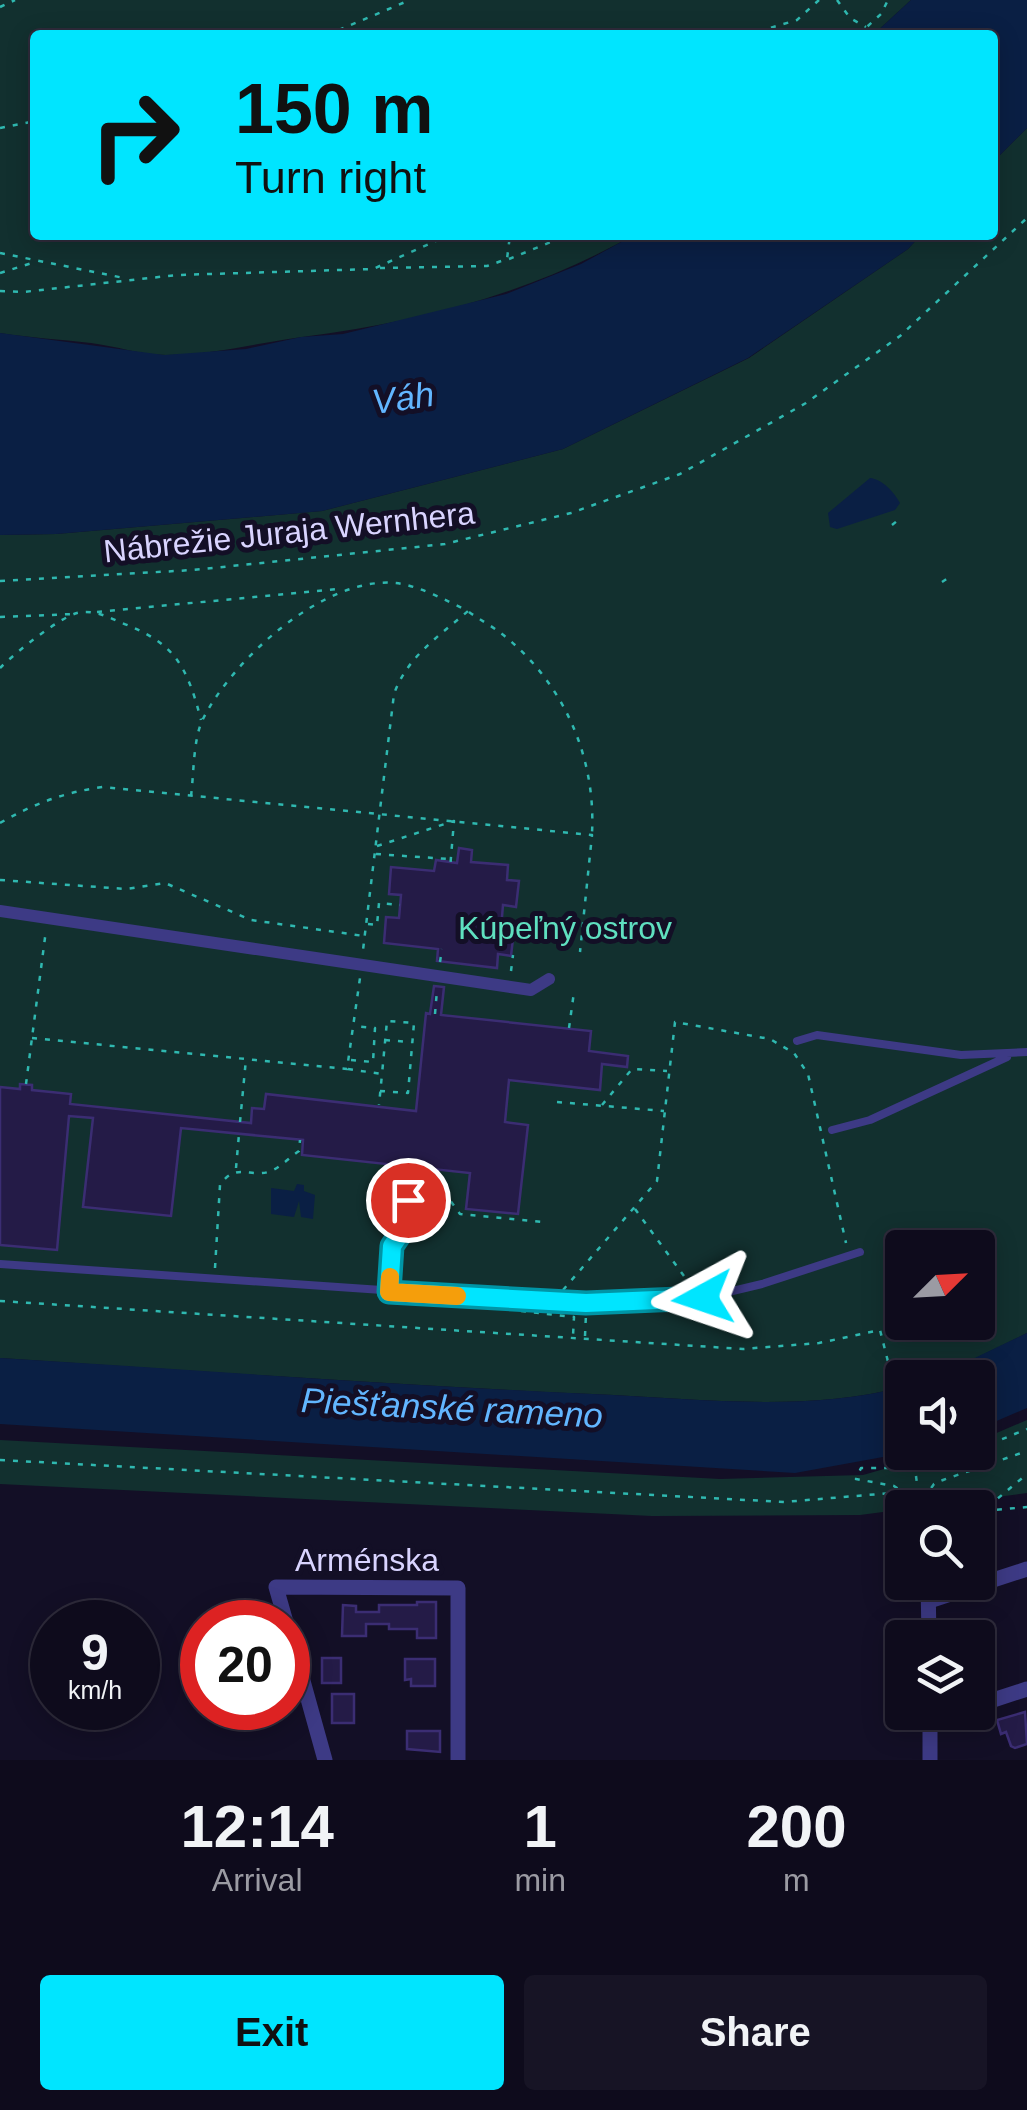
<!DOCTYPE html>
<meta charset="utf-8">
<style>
:root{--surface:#0e0b1c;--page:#171425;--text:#f1f3f6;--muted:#9b9ba3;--line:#2e2b3b;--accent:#00e5ff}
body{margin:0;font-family:Arial,sans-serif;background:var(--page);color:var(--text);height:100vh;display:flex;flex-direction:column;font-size:38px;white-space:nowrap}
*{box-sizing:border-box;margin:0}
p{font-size:32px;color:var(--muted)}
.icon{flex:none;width:55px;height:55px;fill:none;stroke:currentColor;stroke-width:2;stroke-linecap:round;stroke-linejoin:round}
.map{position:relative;height:1760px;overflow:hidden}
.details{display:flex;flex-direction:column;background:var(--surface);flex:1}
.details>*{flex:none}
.banner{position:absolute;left:30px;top:30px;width:968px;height:210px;border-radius:10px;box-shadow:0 5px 25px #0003,0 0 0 2px var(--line);background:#00e5ff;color:#111;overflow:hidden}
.needle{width:65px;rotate:66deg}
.buttons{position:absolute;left:885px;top:1230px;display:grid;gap:20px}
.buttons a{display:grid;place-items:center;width:110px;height:110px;border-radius:10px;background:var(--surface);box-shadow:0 5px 25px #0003,0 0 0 2px var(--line);font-size:50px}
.speed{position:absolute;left:30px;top:1600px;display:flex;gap:20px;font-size:50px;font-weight:700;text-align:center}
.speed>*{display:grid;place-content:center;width:130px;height:130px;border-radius:50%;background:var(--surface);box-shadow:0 5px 25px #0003,0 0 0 2px var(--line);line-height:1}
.speed small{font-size:25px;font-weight:400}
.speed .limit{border:15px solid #d22;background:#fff;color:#111}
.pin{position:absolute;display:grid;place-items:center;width:85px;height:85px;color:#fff;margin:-42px;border:5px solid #fff;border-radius:50%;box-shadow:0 2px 10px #0007}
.me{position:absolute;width:110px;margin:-55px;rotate:265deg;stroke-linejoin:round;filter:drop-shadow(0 0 8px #0008)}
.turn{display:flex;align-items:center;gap:35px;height:210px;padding:0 40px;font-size:45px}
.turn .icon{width:130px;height:130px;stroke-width:2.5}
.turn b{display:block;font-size:70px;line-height:85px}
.eta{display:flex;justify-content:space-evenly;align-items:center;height:170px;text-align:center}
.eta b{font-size:60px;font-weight:700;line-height:70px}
.action{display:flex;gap:20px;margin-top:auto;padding:20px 40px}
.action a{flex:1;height:115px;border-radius:10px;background:var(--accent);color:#111;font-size:40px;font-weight:700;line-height:115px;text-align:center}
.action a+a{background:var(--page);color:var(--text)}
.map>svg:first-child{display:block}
.green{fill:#12302f;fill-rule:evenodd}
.water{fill:#0a1f44}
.building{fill:#241b47;stroke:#3b2d73;stroke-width:2.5}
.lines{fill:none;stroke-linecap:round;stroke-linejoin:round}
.path{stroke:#2fb8b0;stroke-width:2.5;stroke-dasharray:5 8;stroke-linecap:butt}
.service{stroke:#3d3a85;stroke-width:8}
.pedestrian{stroke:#3d3a85;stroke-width:12}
.minor{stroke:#3d3a85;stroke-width:15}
.path-bridge{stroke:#2fb8b0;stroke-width:2.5;stroke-dasharray:5 8;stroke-linecap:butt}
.route-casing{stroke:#0095a6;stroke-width:25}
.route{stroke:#00e5ff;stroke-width:18}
.slow{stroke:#f59e0b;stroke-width:18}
.labels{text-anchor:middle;stroke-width:10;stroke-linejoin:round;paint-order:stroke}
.street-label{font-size:32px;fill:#d9d4ff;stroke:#130f26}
.park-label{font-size:32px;fill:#5fe0c0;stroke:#130f26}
.water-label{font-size:35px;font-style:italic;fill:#62b6ff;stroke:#130f26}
</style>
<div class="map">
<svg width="1027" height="1760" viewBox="0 0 1027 1760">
<rect width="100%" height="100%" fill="#130f26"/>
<path class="green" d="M0,0H911L873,35H35V235H634C528,294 421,322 302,337C256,343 212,355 166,355C141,355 116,346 91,343C60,339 30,338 0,333Z
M1027,128V1333L937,1377L902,1378V1387C803,1413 694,1398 592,1394C395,1385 197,1371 0,1358V535L56,534L322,511L563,449L749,358L908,249L921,235H992L993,162ZM902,1248H978V1322H902Z
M1027,1420V1493L860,1515L652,1516L0,1484V1440L720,1479L863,1475L940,1453L978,1452V1441Z"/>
<path class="water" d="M911,0H1027V128L993,162L992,35H873Z
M634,235H921L908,249L748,358L563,449L322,511L56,534L0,535V333L164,355L246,349L301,337L343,334L506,294L581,264Z
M870,478C882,479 894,492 900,503L895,510L837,529L830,527L828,513Z
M297,1184L304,1185V1191L315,1195L313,1219L301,1217L299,1201L294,1217L271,1214V1188L294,1191Z
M1027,1333V1408L978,1429V1378L935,1377Z
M0,1358C197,1370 395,1385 592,1394C694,1398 803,1413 902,1387L905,1453L795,1473L0,1424Z"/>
<path class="building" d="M459,848L472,850L471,862L508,865L507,880L519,881L516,907L503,905L501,929L514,930L511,956L498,954L497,968L437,961L438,949L384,943L386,917L399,918L401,895L389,894L391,867L434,871L436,860L457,863Z
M434,986L444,987L441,1015L591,1031L589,1051L628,1056L627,1067L602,1064L600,1090L509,1080L505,1122L528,1125L518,1214L466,1209L470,1173L302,1155L303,1140L181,1128L171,1216L83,1207L93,1118L69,1116L57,1250L0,1245V1087L20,1089V1084L32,1085V1090L71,1094L70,1104L251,1123L252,1108L264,1109L266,1094L416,1111L426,1013L430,1014Z
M417,1602H436V1638H417V1629H389V1624H366V1636H342L343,1605L356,1606V1612H379V1605H417Z
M322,1658H341V1683H322Z
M405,1659H435V1686H411V1679L405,1680Z
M332,1694H354V1723H332Z
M1025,1712L1027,1744L1015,1748L1011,1746L1006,1732L1001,1734L997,1720Z
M407,1731H440V1752L407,1749Z"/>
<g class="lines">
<path class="path" d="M837,0L850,18L866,27
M0,7L15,0
M327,35L410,0
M746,35L797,20L819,0
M858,35L881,14L888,0
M0,128L35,121
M0,253L124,278
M509,259L568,235
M380,268L487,266L507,259L510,235
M0,273L32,263
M0,291L23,292L177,275L373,269L449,235
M892,525L897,521
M0,581L193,570L445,544L571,513L680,474L806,403L900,336L1027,218
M942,582L948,578
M97,612L338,589
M469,612C480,620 492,626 502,634C563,682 596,756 592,833
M0,617L74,614
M0,668C15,653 57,619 77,613C93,609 108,617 122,623C175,643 187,666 201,720
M191,796C194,773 193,739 203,719C233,659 324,576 396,583C420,586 447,601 468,611C439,636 407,657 394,694L363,950
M0,823C33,804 65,792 103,787L592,835L580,952
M377,846L454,821L450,869
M376,854L448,859
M0,880L126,889L165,883L251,920L364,936
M368,924L377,925L379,903L400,905
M440,962L442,949
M511,971L513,955
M435,1014L437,990
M569,1028L574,992
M32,1038L347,1069L360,978
M385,1040L411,1042
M351,1060L373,1062L375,1028L354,1026
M348,1069L382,1074L379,1105
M26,1084L46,930
M380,1091L408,1093L414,1023L387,1021L382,1074
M557,1102L664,1111
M602,1105L632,1069L667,1071
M240,1122L246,1059
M236,1168L239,1134
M400,1184L402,1165
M415,1192L447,1196L460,1214L544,1222
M635,1209L692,1287
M215,1268L220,1185C236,1161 251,1179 271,1171C281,1167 290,1157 299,1151L300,1140
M563,1290L657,1181L675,1022L770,1039L794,1053L808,1074L846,1243
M0,1301L743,1349L819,1343L880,1330L902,1417
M521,1311L574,1317L573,1336
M585,1336L586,1314
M978,1449L1027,1429
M965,1452L906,1468H861L856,1479L894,1486L920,1504L934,1484L943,1480L1027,1451
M0,1460L784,1502L904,1492
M916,1476L920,1508
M984,1511L1027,1507
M978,1515L1027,1474"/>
<path class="service" d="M797,1041L817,1035L961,1055L1027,1052
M832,1130L870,1120L1007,1057
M393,1195L408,1200C418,1219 403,1231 392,1246L379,1210L383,1200Z
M0,1264L529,1300L653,1303L703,1298L762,1284L860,1252
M389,1292L392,1246"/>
<path class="pedestrian" d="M0,911L531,990L549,979"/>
<path class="minor" d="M928,1582L929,1638
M929,1601L1027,1569
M286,1622L276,1587L458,1588V1760
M288,1627L325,1760
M978,1705L1027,1689
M930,1712V1760
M930,1720L953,1712"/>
<path class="path-bridge" d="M910,1452L916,1476"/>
</g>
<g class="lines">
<g class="route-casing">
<path id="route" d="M408,1200L412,1217L392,1246L389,1292L586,1303L703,1298"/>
</g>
<use href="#route" class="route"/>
<path class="slow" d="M390,1277L389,1292L457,1296"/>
</g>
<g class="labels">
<g class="street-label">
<text transform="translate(289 532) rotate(-6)" y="11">Nábrežie Juraja Wernhera</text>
<text x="367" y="1571">Arménska</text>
</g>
<g class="park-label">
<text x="565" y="939">Kúpeľný ostrov</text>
</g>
<g class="water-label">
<text transform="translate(403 398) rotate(-8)" y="12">Váh</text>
<text transform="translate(452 1408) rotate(3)" y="12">Piešťanské rameno</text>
</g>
</g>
</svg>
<div class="buttons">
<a><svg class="needle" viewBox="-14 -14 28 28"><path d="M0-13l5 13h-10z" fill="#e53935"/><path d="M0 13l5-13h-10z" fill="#9b9ba3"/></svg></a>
<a><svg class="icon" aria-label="sound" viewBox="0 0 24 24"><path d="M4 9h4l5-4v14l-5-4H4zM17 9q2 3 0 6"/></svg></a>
<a><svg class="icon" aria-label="search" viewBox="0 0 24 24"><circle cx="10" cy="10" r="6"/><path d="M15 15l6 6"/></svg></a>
<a><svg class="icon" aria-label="layers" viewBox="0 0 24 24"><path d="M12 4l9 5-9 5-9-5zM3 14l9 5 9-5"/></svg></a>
</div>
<div class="speed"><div>9<small>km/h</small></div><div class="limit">20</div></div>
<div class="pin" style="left:408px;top:1200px;background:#d93025"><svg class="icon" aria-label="arrive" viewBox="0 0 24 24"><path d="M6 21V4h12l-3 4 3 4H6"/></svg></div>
<svg class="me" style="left:703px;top:1298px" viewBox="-20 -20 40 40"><path d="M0-17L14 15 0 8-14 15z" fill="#00e5ff" stroke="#fff" stroke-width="4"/></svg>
<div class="banner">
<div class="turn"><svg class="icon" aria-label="right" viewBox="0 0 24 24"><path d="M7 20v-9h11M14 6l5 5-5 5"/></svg><div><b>150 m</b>Turn right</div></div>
</div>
</div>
<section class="details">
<div class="eta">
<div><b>12:14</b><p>Arrival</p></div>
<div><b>1</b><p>min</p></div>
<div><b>200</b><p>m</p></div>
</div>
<div class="action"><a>Exit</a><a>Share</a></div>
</section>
